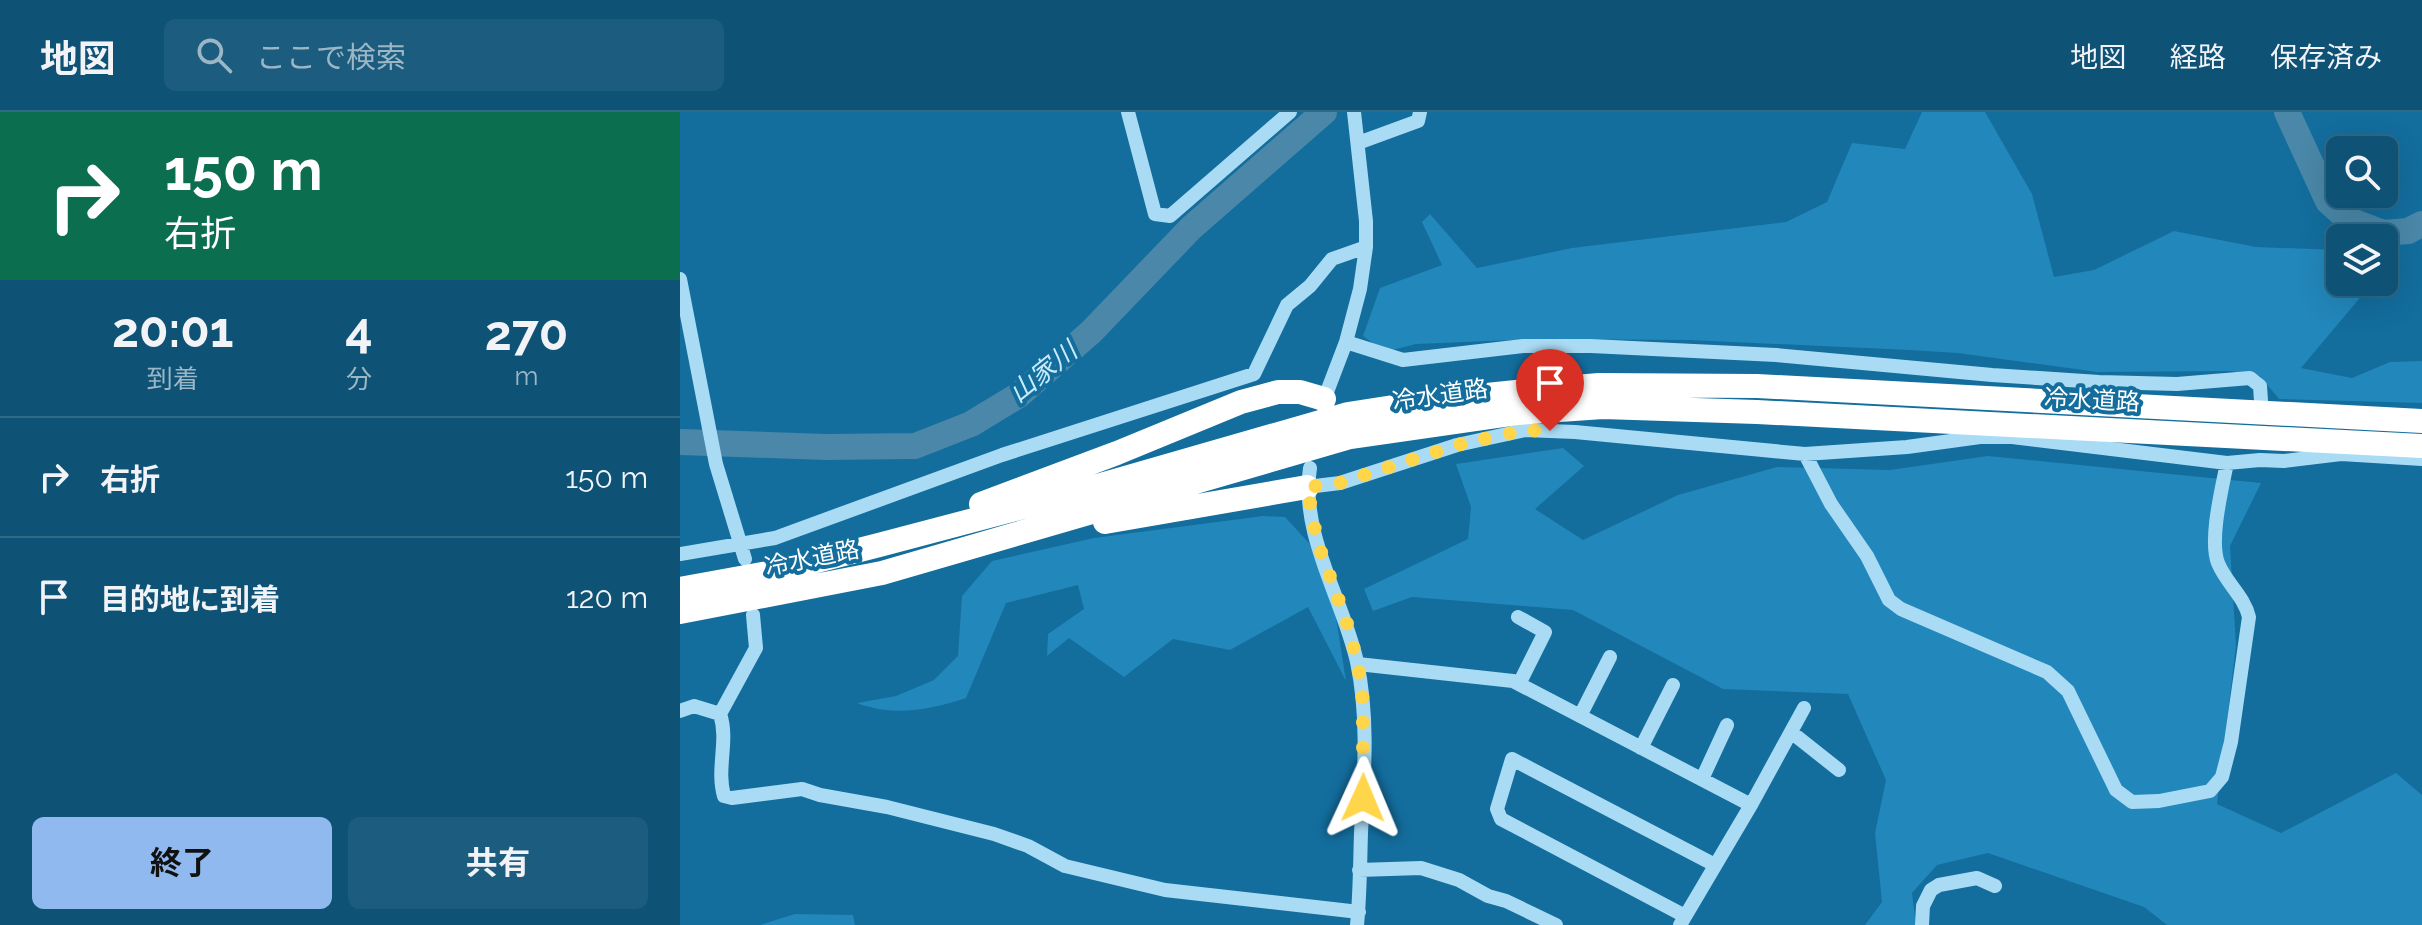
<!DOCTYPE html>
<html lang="ja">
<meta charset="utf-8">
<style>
:root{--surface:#0e5276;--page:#1c5c7e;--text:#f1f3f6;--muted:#9bb6c5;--line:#2e6988;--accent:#90b9f0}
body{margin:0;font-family:Raleway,"Noto Sans JP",sans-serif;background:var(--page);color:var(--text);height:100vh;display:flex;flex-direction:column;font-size:30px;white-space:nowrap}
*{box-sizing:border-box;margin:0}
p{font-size:26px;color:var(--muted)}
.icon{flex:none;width:44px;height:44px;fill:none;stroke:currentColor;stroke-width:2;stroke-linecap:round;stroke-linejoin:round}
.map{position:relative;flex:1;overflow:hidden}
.drawer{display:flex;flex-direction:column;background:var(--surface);width:680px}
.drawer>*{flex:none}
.guide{background:#0b6e4f;color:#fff;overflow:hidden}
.buttons{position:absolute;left:1646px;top:24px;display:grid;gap:16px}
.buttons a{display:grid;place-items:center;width:72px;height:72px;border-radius:12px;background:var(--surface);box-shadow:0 8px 32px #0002,0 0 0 2px var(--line);font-size:40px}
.pin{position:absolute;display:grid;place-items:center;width:68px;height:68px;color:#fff;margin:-82px -34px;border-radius:50% 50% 50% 0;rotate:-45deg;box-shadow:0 0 8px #0007}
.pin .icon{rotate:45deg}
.me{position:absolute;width:88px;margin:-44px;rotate:1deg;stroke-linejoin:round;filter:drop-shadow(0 0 6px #0008)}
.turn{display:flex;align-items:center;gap:28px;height:168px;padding:0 32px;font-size:36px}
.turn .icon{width:104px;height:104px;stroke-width:2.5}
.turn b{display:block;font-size:56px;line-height:68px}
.eta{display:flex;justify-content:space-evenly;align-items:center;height:136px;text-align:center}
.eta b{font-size:48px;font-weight:700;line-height:56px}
.button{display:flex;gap:16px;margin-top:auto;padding:16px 32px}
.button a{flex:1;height:92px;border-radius:12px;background:var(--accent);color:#111;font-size:32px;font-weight:700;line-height:92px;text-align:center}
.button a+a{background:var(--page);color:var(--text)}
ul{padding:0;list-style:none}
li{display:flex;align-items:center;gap:24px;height:120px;padding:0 32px;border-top:2px solid var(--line)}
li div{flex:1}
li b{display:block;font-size:30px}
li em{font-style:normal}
header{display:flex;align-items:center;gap:48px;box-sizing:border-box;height:112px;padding:0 40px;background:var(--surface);border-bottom:2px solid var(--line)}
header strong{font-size:38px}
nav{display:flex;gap:44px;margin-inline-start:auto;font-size:28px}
.search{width:560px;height:72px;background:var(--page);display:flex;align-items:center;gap:20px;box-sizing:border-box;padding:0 28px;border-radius:12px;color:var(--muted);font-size:30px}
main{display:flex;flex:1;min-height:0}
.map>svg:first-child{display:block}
.green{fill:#2287bb}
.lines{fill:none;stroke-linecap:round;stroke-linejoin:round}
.river{stroke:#4a87a8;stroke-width:26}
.minor{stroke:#aadbf4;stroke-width:14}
.highway{stroke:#fff;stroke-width:24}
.route{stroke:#ffd54a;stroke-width:14;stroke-dasharray:0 25.2}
.labels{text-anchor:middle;stroke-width:8;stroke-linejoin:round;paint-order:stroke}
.street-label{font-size:24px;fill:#fff;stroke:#136d9d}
.water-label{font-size:26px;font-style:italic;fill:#c9ebfb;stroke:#136d9d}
</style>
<header>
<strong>地図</strong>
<div class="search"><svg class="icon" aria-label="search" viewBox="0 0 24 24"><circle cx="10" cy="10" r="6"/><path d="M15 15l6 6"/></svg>ここで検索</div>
<nav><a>地図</a><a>経路</a><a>保存済み</a></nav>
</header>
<main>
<section class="drawer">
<div class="guide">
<div class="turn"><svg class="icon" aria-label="right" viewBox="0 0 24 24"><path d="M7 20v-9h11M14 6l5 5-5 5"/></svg><div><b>150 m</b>右折</div></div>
</div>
<div class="eta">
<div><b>20:01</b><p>到着</p></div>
<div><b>4</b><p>分</p></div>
<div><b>270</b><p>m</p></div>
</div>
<ul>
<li><svg class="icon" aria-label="right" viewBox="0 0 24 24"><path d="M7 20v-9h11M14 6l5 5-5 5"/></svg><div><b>右折</b></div><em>150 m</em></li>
<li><svg class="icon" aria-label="arrive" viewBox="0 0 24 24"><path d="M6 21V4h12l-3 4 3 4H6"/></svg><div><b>目的地に到着</b></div><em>120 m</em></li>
</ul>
<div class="button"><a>終了</a><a>共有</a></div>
</section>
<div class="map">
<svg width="1742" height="813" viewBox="0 0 1742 813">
<rect width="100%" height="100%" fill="#136d9d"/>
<path class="green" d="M1242,0H1305L1352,82L1374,165L1414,158L1494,119L1576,135L1660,138V170H1685L1689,175L1621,256L1672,266L1710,250L1742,249V291L1599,287L1580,264L1551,259L1417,260L1278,241L1229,238L1009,228L858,227L736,232L705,240L683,224L700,176L762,153L742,110L750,102L797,156L892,136L1106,110L1147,90L1172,31L1225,37Z
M883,336L904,354L855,397L903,428L998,383L1097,355L1210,358L1308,344L1581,371L1550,434L1556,534L1537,692L1601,721L1716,661L1742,683V813H1487L1464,795L1308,741L1257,753L1232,781L1236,813H1185L1202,790L1195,721L1206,668L1168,582L1043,577L893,498L732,485L693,499L684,477L788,427L791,395L776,352Z
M583,404L605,405L629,431L654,493L666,569L628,495L550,538L493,527L444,565L389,526L367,544L368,522L404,497L398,473L326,491L286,586C250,598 213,605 177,591L216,584L254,568L278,544L282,484L312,449L414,426Z
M115,802L173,803L175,813H80Z"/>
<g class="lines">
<path class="river" d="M1607,0L1648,89L1669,108L1703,121L1728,119L1742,112
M0,330L146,335L235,334L291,312L339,283L411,220L511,116L644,0"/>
<path class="minor" d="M448,0L475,102L490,104L610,0
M678,31L738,9L740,0
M0,167L36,352L65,447
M666,230L723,248L843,234H911L1096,243L1312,263L1419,270L1497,272L1570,266L1580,274L1581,289
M642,293L666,230L680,177L686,135V109L674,0
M1125,342L1151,392L1187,444L1209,488L1221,497L1367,560L1388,579L1436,678L1452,690L1479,689L1530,679L1542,665L1551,630L1569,505C1564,484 1546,471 1538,451C1529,428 1542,376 1547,351
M630,356C620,423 663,487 677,550C689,606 684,665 681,721C680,752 680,783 677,813
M627,375L660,371L777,333L845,318L895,320L1125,342L1227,335L1300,325H1332L1547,351L1580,348L1604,349L1661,342L1742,347
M0,442L95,426L322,343L574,262L607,193L630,174L652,147L686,135
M838,505L865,520L839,572
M678,552L833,569L1071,693
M0,599L14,594L40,602
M40,602C49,629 36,656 44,684L52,686L122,677L140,683L207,695L314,722L348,734L385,754L485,778L679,800
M40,602L76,536L73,503
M900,604L930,545
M1111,620L1159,658
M961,636L993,573
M1022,667L1047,613
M679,758L741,756L779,768L808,784L826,789L876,813
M1005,804L821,707L817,697L832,647L1035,753
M1000,813L1071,693L1124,596
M1242,813L1243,794L1251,778L1259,773L1297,766L1315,774"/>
<path class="highway" d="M301,392L437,341L561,290L598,280H620L644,287
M425,410L627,375
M0,477L93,460L199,433L358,391L668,302L758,288L836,280L919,273L1077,274L1742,309
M0,500L202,461L670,325L837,301L923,295L1077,300L1742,334"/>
</g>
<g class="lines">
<path class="route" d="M683,686V591L678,552L666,508L637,429L627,375L660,371L777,333L845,318L870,319"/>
</g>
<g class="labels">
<g class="street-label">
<text transform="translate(760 283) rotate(-8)" y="8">冷水道路</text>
<text transform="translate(1412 288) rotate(3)" y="8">冷水道路</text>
<text transform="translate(132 446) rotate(-11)" y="8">冷水道路</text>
</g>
<g class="water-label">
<text transform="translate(363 260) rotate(-39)" y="9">山家川</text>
</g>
</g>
</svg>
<div class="buttons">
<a><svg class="icon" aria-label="search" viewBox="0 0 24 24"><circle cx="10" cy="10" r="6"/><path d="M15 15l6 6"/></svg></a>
<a><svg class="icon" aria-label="layers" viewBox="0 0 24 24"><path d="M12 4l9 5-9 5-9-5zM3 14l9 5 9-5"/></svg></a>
</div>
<div class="pin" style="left:870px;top:319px;background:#d93025"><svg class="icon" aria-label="arrive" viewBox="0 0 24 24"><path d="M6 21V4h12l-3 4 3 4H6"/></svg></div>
<svg class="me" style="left:683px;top:686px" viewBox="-20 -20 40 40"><path d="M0-17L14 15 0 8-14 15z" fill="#ffd54a" stroke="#fff" stroke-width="4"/></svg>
</div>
</main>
